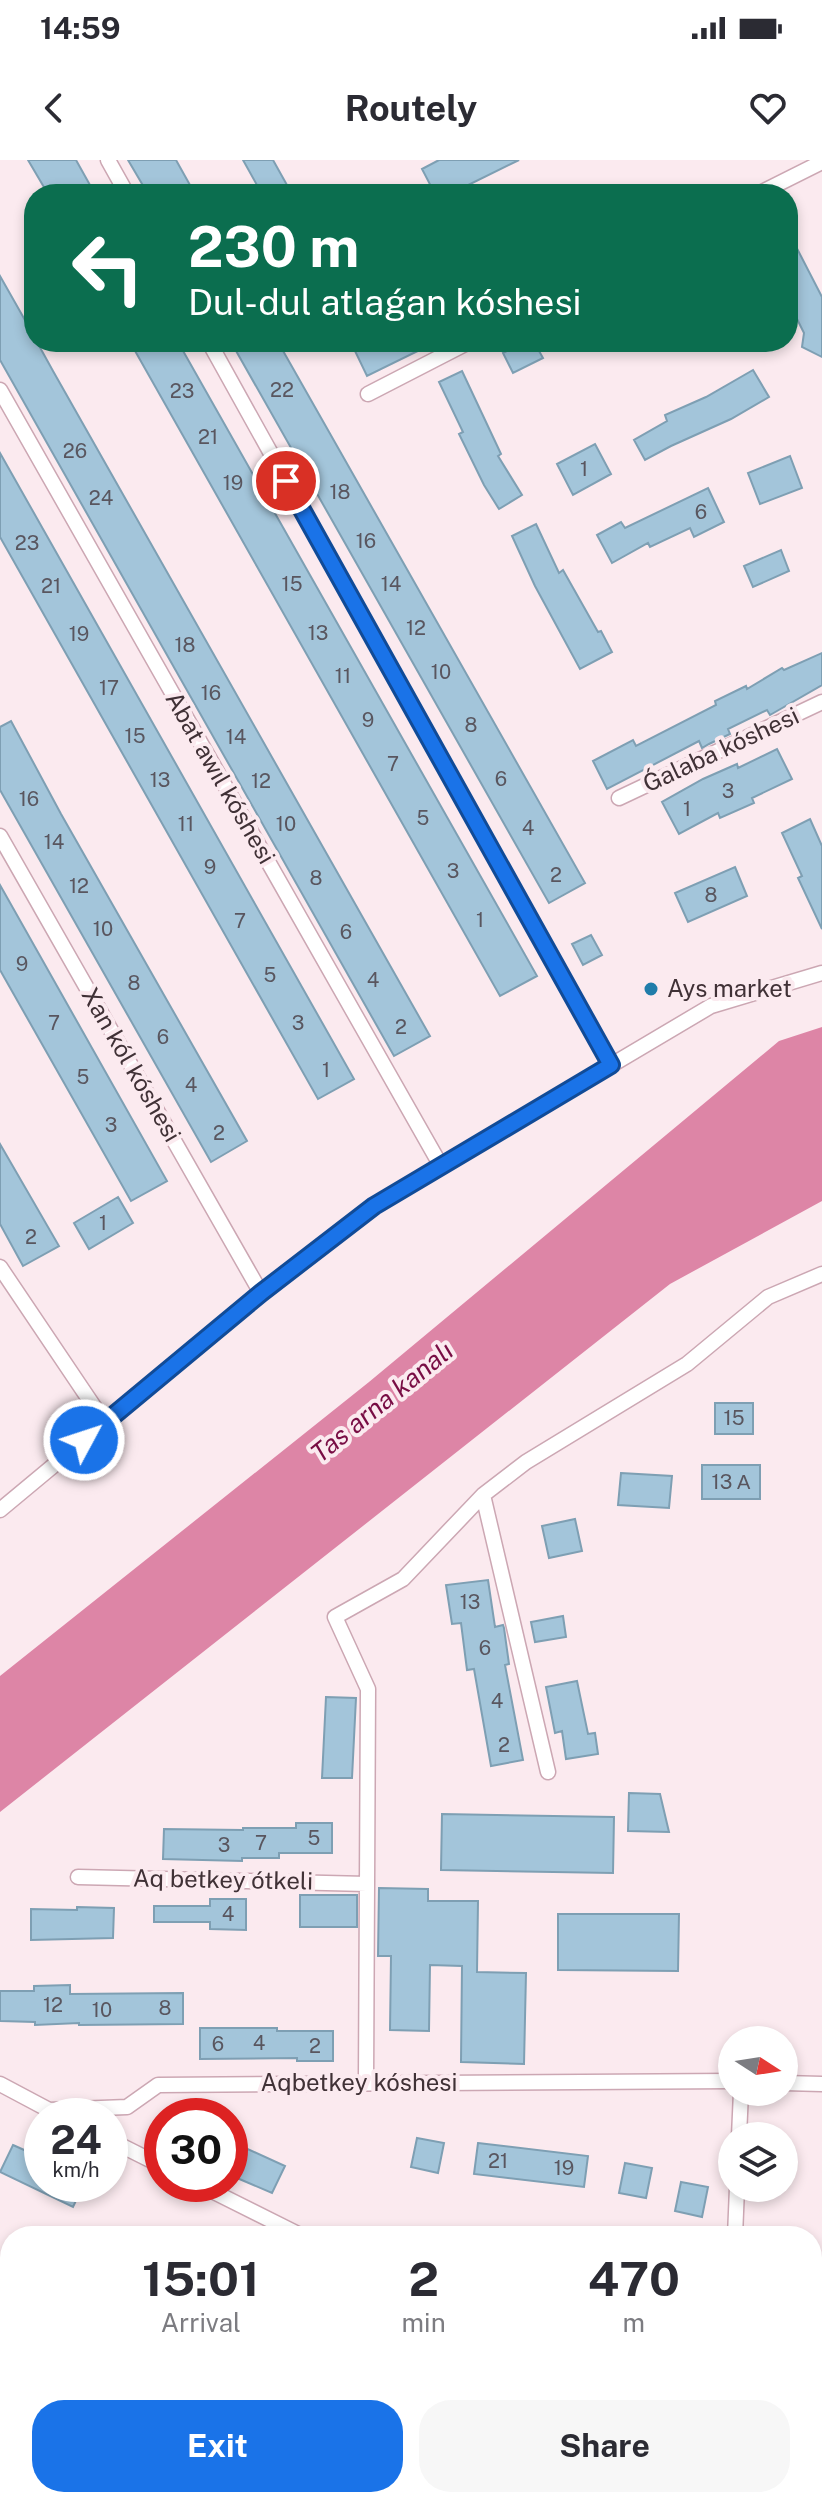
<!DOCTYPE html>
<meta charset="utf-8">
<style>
:root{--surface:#fff;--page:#f7f7f7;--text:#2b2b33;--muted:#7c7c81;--accent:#1a73e8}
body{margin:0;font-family:"Public Sans",sans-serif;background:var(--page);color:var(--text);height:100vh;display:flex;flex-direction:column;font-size:30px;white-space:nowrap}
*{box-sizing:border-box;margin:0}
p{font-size:26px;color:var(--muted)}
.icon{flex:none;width:44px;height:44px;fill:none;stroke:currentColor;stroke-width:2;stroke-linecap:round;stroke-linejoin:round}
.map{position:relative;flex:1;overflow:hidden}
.side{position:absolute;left:0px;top:2066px;width:822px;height:282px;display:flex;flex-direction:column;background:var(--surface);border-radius:32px 32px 0 0;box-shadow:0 4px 12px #0003}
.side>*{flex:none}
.banner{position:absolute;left:24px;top:24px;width:774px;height:168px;border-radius:32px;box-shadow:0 4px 12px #0003;background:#0b6e4f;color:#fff;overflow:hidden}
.needle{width:52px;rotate:102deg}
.tools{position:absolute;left:718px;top:1866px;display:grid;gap:16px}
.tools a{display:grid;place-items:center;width:80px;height:80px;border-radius:50%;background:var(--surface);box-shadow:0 4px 12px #0003;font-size:40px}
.speed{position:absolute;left:24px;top:1938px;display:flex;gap:16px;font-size:40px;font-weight:700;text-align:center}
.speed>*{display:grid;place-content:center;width:104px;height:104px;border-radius:50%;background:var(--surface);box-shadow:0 4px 12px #0003;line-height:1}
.speed small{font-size:20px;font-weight:400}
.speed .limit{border:12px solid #d22;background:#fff;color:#111}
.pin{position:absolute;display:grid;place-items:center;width:68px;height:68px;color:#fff;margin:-34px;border:4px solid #fff;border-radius:50%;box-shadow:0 2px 8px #0007}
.me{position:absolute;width:88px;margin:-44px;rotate:50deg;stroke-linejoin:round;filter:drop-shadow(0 0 6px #0008)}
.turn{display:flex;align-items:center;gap:28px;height:168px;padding:0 32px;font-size:36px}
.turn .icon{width:104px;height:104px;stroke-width:2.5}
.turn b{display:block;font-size:56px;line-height:68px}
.eta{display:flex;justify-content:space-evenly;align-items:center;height:136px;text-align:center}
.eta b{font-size:48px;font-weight:700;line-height:56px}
.cta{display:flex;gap:16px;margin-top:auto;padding:16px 32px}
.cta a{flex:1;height:92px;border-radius:32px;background:var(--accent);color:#fff;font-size:32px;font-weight:700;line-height:92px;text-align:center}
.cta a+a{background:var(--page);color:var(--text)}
.status{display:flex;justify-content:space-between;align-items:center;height:56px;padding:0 40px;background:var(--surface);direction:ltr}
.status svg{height:22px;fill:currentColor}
header{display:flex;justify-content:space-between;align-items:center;height:104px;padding:0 32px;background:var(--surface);font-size:36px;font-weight:700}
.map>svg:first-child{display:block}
.water{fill:#dd85a6}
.building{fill:#a3c5da;stroke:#7e9fb3;stroke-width:2}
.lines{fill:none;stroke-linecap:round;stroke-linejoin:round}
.street-casing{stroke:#cca7b3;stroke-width:17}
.street{stroke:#fff;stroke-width:14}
.route-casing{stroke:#114b97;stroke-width:20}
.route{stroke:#1a73e8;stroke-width:14}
.poi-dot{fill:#207daa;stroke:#fbeaef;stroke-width:3}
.labels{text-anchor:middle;stroke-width:8;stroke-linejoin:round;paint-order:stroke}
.number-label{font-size:20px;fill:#59565f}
.street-label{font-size:24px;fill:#403136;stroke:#fbeaef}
.poi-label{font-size:24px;fill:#403136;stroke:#fbeaef;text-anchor:start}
.water-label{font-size:26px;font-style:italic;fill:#780d44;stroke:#fbeaef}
</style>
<div class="status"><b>14:59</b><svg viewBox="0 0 49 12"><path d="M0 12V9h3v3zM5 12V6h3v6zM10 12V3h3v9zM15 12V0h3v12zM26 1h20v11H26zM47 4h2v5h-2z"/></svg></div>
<header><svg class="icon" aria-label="back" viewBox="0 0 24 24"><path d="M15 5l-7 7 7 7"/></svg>Routely<svg class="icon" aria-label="heart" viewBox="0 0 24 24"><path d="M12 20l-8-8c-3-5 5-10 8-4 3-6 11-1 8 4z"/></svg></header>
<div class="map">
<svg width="822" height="2347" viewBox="0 0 822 2347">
<rect width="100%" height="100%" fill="#fbeaef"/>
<path class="water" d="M822,867V1041L670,1124L0,1652V1516L369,1222L779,881Z"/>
<path class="building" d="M28,0H76L95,34H48Z
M128,0H176L195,34H148Z
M243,0H273L292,34H262Z
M439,0H519L458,30L460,34H435L422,9Z
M788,71L822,137V197L802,187L804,173L788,141Z
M0,116L34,176V182H37L53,211L430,876L394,896L0,200Z
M130,182H178L537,816L500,836Z
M231,182H278L585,723L549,743Z
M374,182H436L367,216L355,191Z
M524,182H534L543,198L513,213L503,193Z
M753,210L769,237L731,259L671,286L645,300L634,280L667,261L665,255L706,237Z
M462,211L501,294L498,296L522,335L499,349L484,325L459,274L463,272L439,222Z
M595,284L611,314L573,335L557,304Z
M0,293L354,919L318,939L0,377Z
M790,296L802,328L760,344L748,313Z
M708,328L724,362L694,377L690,368L650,387L648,383L612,403L597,375L621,362L625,368Z
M536,364L559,413L563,410L598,472L601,471L612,492L580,509L535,426L512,376Z
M781,390L789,411L753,427L744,406Z
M822,493V525L770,555L767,550L728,569L730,574L709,584L702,588L699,581L607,629L593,601L633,580L636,586L716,545L715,541L746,526L747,529L782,508L784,510Z
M11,561L61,654L247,981L211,1002L0,630V567Z
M777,589L792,619L752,638L754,643L720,658L718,653L679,674L662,642L703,619L737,604L738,608Z
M810,659L822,686V769L798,718L802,716L782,673Z
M735,707L747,736L688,762L675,733Z
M0,725L167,1021L131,1041L0,810Z
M591,775L602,795L583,805L572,784Z
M0,984L59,1086L23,1106L0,1064Z
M118,1037L133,1063L89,1089L74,1063Z
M715,1243H753V1274H715Z
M702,1305H760V1339H702Z
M621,1313L672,1316L669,1348L618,1345Z
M575,1359L582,1391L549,1398L542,1366Z
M488,1420L495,1467L503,1465L504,1468L509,1504L505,1505L523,1600L491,1606L474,1509L467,1510L461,1463L452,1464L446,1425Z
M563,1456L566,1477L535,1482L531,1462Z
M577,1521L588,1574L595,1573L598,1594L566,1599L562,1571L555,1573L546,1527Z
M326,1537L356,1538L352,1618H322Z
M629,1633L660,1634L669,1672L628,1671Z
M442,1654L614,1657L613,1713L441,1710Z
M296,1663H332V1693H279V1698H242V1701L163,1699L164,1669L243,1670V1668H296Z
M379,1728L428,1729V1741H478L477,1812L526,1813L524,1904L461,1902L462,1806L430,1805L429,1871L390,1870L391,1796H378Z
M300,1735H357V1767H300Z
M210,1739H246V1770L210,1769V1762H154V1746H210Z
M77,1747L114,1748L113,1778L31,1780V1749L77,1750Z
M558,1754H679L678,1811L558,1810Z
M70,1825V1834L183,1833V1864L79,1865V1863L35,1865V1862L0,1861V1831H34V1826Z
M200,1868H277V1871H333V1901H297V1898L200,1899Z
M417,1978L444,1983L438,2013L411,2007Z
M230,1981L285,2006L272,2033L230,2015Z
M478,1983L588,1996L584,2027L474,2014Z
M13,1985L42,1998V2024H84L73,2047L0,2012Z
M625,2003L652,2008L646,2038L619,2033Z
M681,2022L708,2027L702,2057L675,2051Z"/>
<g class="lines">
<g class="street-casing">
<path id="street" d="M108,0L127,34
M758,34L822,2
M209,182L611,905
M0,230L441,1006
M368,234L469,182
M619,638L822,542
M0,676L261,1133
M0,1107L105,1263
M483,1335L548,1612
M0,1350L261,1133L374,1046L711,846L822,813
M78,1717L367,1724
M366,1922L368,1529L335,1457L403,1419L483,1335L526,1302L687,1204L768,1137L822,1114
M784,1923L822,1924
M0,1924L49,1950L127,1947L158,1925L732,1921
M739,1976L741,1932
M110,1980L162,2006
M198,2024L302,2076
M735,2076L737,2028
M0,2233L10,2238
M202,2338L218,2347
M631,2347L635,2338"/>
</g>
<use href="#street" class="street"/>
</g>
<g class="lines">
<g class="route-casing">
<path id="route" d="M84,1280L261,1133L374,1046L611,905L286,321"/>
</g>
<use href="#route" class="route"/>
</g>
<circle class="poi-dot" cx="651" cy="829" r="8"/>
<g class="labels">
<g class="number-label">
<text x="282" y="237">22</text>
<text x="182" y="238">23</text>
<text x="208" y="284">21</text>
<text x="75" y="298">26</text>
<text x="584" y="316">1</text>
<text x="233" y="330">19</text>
<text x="340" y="339">18</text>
<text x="101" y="345">24</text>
<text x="701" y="359">6</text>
<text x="366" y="388">16</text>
<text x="27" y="390">23</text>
<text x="292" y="431">15</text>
<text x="391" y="431">14</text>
<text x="51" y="433">21</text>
<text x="416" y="475">12</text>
<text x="318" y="480">13</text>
<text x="79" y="481">19</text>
<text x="185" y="492">18</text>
<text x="441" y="519">10</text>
<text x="343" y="523">11</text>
<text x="109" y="535">17</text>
<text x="211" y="540">16</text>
<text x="368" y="567">9</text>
<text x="471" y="572">8</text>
<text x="135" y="583">15</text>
<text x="236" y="584">14</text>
<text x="393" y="611">7</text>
<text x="501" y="626">6</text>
<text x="160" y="627">13</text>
<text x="261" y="628">12</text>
<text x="728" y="638">3</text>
<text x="29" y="646">16</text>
<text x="687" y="656">1</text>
<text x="423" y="665">5</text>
<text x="186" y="671">11</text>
<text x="286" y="671">10</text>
<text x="528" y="675">4</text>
<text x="54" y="689">14</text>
<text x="210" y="714">9</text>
<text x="453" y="718">3</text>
<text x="556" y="722">2</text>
<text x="316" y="725">8</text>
<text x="79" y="733">12</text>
<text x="711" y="742">8</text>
<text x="480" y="767">1</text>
<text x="240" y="768">7</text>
<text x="103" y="776">10</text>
<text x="346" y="779">6</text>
<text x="22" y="811">9</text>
<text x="270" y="822">5</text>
<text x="373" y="827">4</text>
<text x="134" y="830">8</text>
<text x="54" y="870">7</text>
<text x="298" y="870">3</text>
<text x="401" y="874">2</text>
<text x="163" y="884">6</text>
<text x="326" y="917">1</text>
<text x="83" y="924">5</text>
<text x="191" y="932">4</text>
<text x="111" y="972">3</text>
<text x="219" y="980">2</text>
<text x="103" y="1070">1</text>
<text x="31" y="1084">2</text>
<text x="734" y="1265">15</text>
<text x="731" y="1329">13 А</text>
<text x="470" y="1449">13</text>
<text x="485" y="1495">6</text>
<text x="497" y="1548">4</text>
<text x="504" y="1592">2</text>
<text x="314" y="1685">5</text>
<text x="261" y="1690">7</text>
<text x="224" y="1692">3</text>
<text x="228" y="1761">4</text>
<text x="53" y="1852">12</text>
<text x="165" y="1855">8</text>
<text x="102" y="1857">10</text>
<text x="259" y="1890">4</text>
<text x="218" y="1891">6</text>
<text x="315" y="1893">2</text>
<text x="498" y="2008">21</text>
<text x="564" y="2015">19</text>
</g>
<g class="street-label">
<text transform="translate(721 590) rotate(-25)" y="8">Ǵalaba kóshesi</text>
<text transform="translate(220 618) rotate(60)" y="8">Abat awıl kóshesi</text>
<text transform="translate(131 905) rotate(60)" y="8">Xan kól kóshesi</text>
<text transform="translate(223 1720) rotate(1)" y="8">Aq betkey ótkeli</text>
<text x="359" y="1931">Aqbetkey kóshesi</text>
</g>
<g class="poi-label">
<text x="667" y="837">Ays market</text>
</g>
<g class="water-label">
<text transform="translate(382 1242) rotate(-39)" y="9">Tas arna kanalı</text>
</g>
</g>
</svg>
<div class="tools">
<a><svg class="needle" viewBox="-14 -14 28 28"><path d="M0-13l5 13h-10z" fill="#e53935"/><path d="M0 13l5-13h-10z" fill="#7c7c81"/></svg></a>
<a><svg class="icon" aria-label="layers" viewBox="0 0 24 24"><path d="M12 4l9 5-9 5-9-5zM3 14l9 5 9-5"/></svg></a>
</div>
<div class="speed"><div>24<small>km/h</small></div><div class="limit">30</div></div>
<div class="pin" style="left:286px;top:321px;background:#d93025"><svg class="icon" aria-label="arrive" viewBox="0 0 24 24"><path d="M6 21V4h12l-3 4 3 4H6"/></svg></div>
<svg class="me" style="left:84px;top:1280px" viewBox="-20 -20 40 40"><circle r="17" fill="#1a73e8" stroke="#fff" stroke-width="3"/><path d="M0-11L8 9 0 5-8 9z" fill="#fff"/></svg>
<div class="banner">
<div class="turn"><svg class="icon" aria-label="left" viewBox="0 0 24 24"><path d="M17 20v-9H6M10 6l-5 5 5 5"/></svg><div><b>230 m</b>Dul-dul atlaǵan kóshesi</div></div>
</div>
<section class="side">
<div class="eta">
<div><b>15:01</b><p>Arrival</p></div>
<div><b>2</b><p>min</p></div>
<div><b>470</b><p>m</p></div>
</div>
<div class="cta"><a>Exit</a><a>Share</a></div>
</section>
</div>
